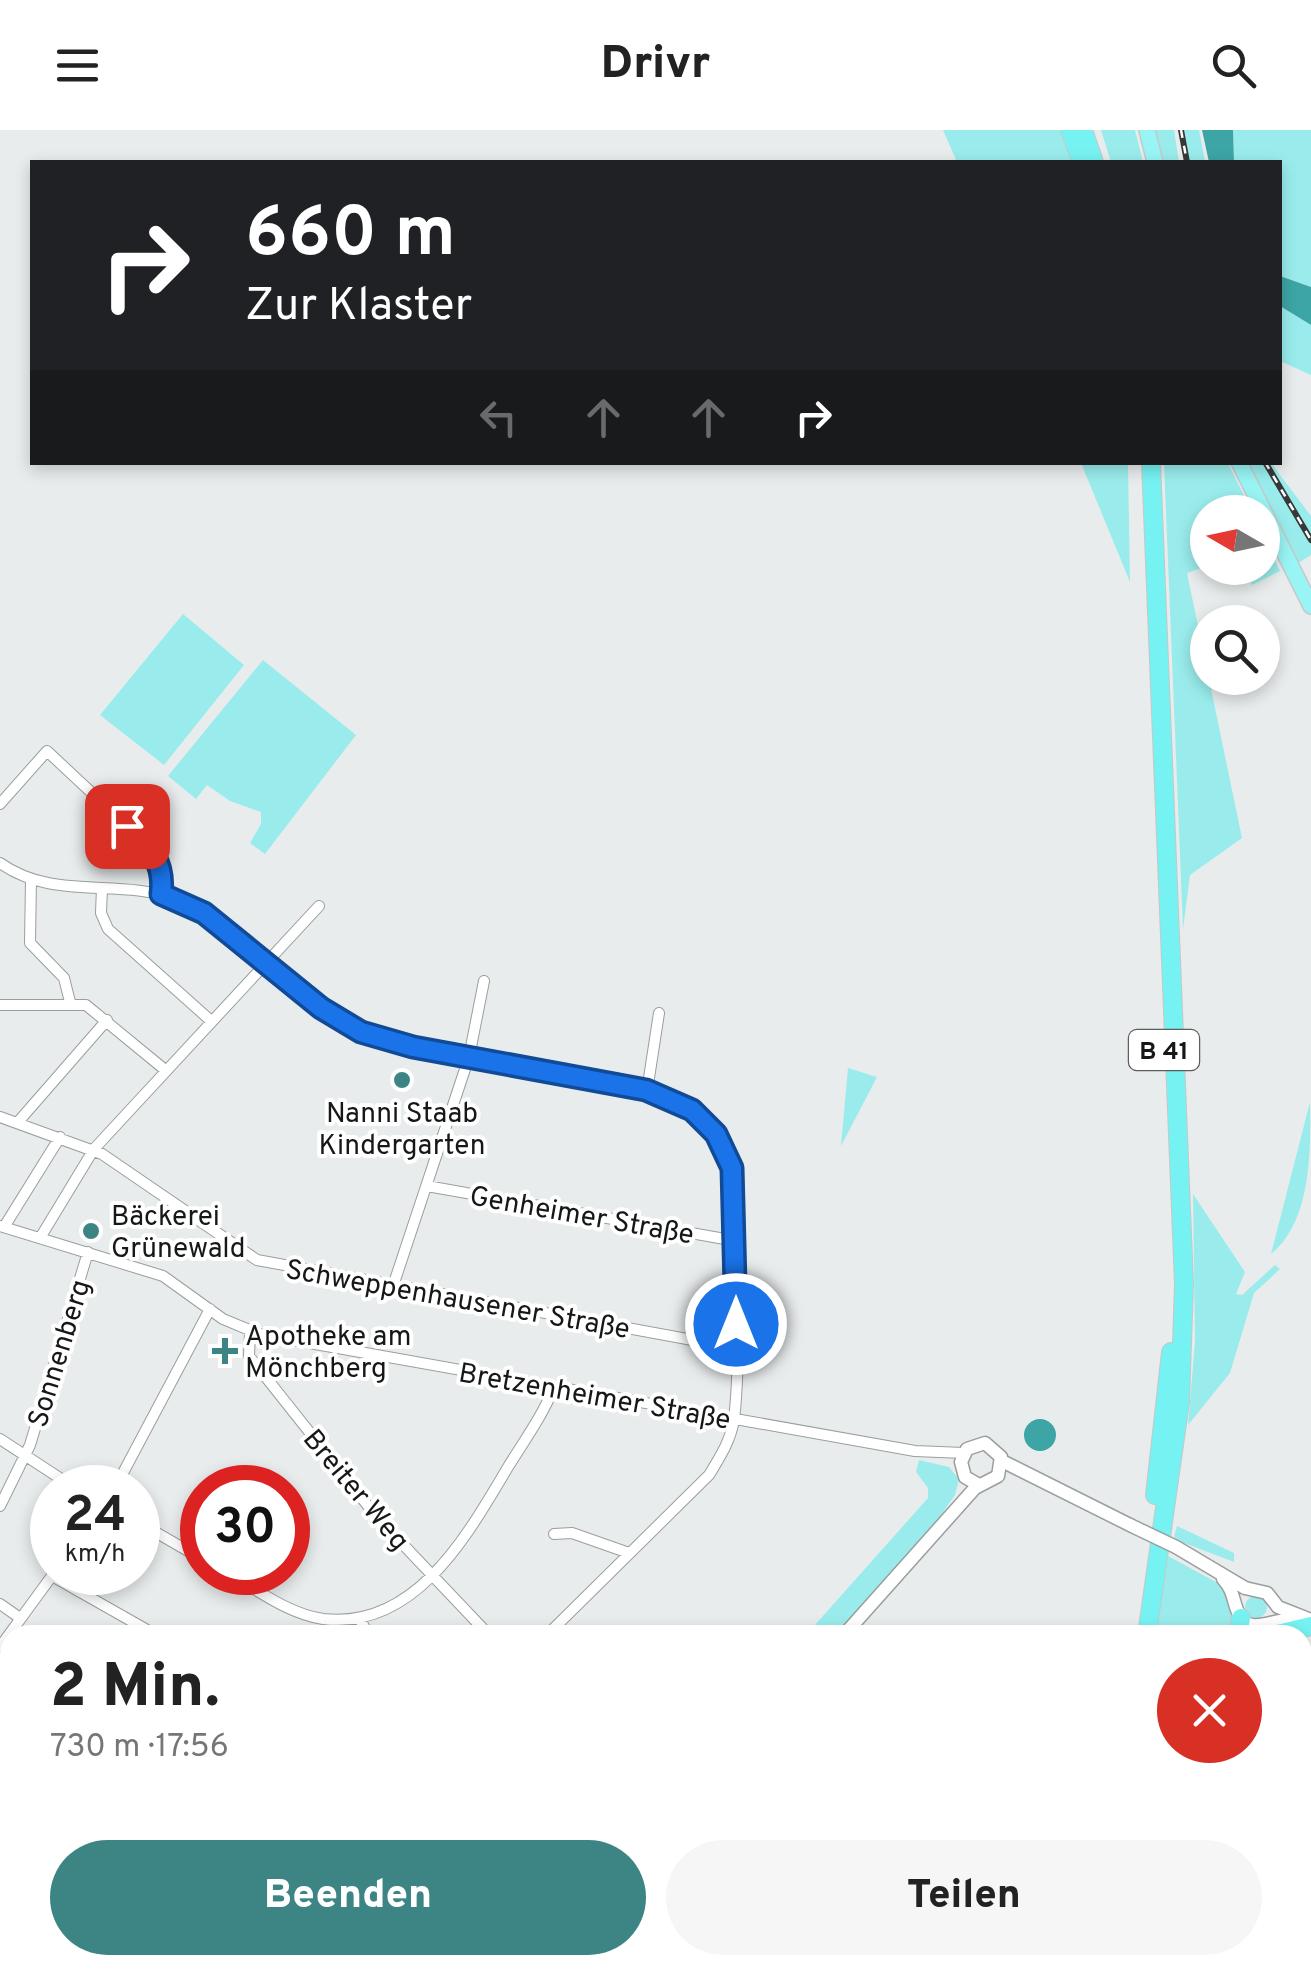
<!DOCTYPE html>
<html lang="de">
<meta charset="utf-8">
<style>
:root{--surface:#fff;--page:#f6f6f6;--text:#222;--muted:#767676;--accent:#3d8585}
body{margin:0;font-family:Overpass,sans-serif;background:var(--page);color:var(--text);height:100vh;display:flex;flex-direction:column;font-size:38px;white-space:nowrap}
*{box-sizing:border-box;margin:0}
p{font-size:32px;color:var(--muted)}
.icon{flex:none;width:55px;height:55px;fill:none;stroke:currentColor;stroke-width:2;stroke-linecap:round;stroke-linejoin:round}
.map{position:relative;flex:1;overflow:hidden}
.side{position:absolute;left:0px;top:1495px;width:1312px;height:350px;display:flex;flex-direction:column;background:var(--surface);border-radius:30px 30px 0 0;box-shadow:0 5px 15px #0003}
.side>*{flex:none}
.guide{position:absolute;left:30px;top:30px;width:1252px;height:305px;border-radius:0px;box-shadow:0 5px 15px #0003;background:#202124;color:#fff;overflow:hidden}
.needle{width:65px;rotate:279deg}
.controls{position:absolute;left:1190px;top:365px;display:grid;gap:20px}
.controls a{display:grid;place-items:center;width:90px;height:90px;border-radius:50%;background:var(--surface);box-shadow:0 5px 15px #0003;font-size:50px}
.speed{position:absolute;left:30px;top:1335px;display:flex;gap:20px;font-size:50px;font-weight:700;text-align:center}
.speed>*{display:grid;place-content:center;width:130px;height:130px;border-radius:50%;background:var(--surface);box-shadow:0 5px 15px #0003;line-height:1}
.speed small{font-size:25px;font-weight:400}
.speed .limit{border:15px solid #d22;background:#fff;color:#111}
.pin{position:absolute;display:grid;place-items:center;width:85px;height:85px;color:#fff;margin:-42px;border-radius:20px;box-shadow:0 5px 15px #0006}
.me{position:absolute;width:110px;margin:-55px;rotate:0deg;stroke-linejoin:round;filter:drop-shadow(0 0 8px #0008)}
.turn{display:flex;align-items:center;gap:35px;height:210px;padding:0 50px;font-size:45px}
.turn .icon{width:130px;height:130px;stroke-width:2.5}
.turn b{display:block;font-size:70px;line-height:85px}
.lanes{display:flex;align-items:center;height:95px;padding:0 50px;background:#0003;justify-content:center;gap:50px;direction:ltr}
.lanes .off{opacity:.35}
.round{display:grid;place-items:center;flex:none;width:105px;height:105px;border-radius:52px;background:var(--page)}
.headline{display:flex;align-items:center;justify-content:space-between;height:170px;padding:0 50px}
h1{font-size:60px;font-weight:800;line-height:75px}
.primary-button{display:flex;gap:20px;margin-top:auto;padding:20px 50px}
.primary-button a{flex:1;height:115px;border-radius:60px;background:var(--accent);color:#fff;font-size:40px;font-weight:800;line-height:115px;text-align:center}
.primary-button a+a{background:var(--page);color:var(--text)}
header{display:flex;justify-content:space-between;align-items:center;height:130px;padding:0 50px;background:var(--surface);font-size:45px;font-weight:800}
.map>svg:first-child{display:block}
.green{fill:#9aecec}
.water{fill:#3da5a5}
.lines{fill:none;stroke-linecap:round;stroke-linejoin:round}
.minor-casing{stroke:#9b9e9e;stroke-width:12}
.tertiary-casing{stroke:#9b9e9e;stroke-width:15}
.primary-casing{stroke:#c7c7c7;stroke-width:18}
.trunk-casing{stroke:#c7c7c7;stroke-width:20}
.minor{stroke:#fff;stroke-width:10}
.tertiary{stroke:#fff;stroke-width:12}
.primary{stroke:#99f5f5;stroke-width:15}
.trunk{stroke:#77f2f2;stroke-width:18}
.rail-casing{stroke:#373838;stroke-width:6}
.rail{stroke:#fff;stroke-width:2.5;stroke-dasharray:8;stroke-linecap:butt}
.tertiary-bridge-casing{stroke:#9b9e9e;stroke-width:15;stroke-linecap:butt}
.tertiary-bridge{stroke:#fff;stroke-width:12}
.route-casing{stroke:#114b97;stroke-width:25}
.route{stroke:#1a73e8;stroke-width:18}
.poi-dot{fill:#3d8585;stroke:#fff;stroke-width:4}
.labels{text-anchor:middle;stroke-width:8;stroke-linejoin:round;paint-order:stroke}
.shield{fill:#fff;stroke:#5c5d5d;stroke-width:2.5}
.shield-label{font-size:25px;font-weight:bold;fill:#161717}
.poi-label{font-size:28px;fill:#161717;stroke:#fff;text-anchor:start}
.street-label{font-size:28px;fill:#161717;stroke:#fff}
</style>
<header><svg class="icon" aria-label="menu" viewBox="0 0 24 24"><path d="M4 6h16M4 12h16M4 18h16"/></svg>Drivr<svg class="icon" aria-label="search" viewBox="0 0 24 24"><circle cx="10" cy="10" r="6"/><path d="M15 15l6 6"/></svg></header>
<div class="map">
<svg width="1311" height="1845" viewBox="0 0 1311 1845">
<rect width="100%" height="100%" fill="#e8ecec"/>
<path class="green" d="M943,0H1062L1074,32H957Z
M1101,0H1135L1143,32H1111Z
M1156,0H1174L1179,32H1164Z
M1184,0H1199L1205,32H1189Z
M1233,0H1311V157L1280,146V32H1234Z
M1280,176L1311,195V245L1280,231Z
M1081,333H1128L1130,452Z
M1164,333H1228L1252,382H1208L1207,436L1187,443L1242,708L1190,745L1183,799Z
M1249,333H1271L1311,386V425L1297,434Z
M1263,404L1280,441L1252,455L1243,438H1262Z
M183,484L244,535L164,635L100,585Z
M263,530L356,605L265,724L250,713L261,694V682L230,671L207,655L196,669L168,646Z
M848,938L877,947L841,1016Z
M1310,972C1311,1022 1311,1092 1271,1124Z
M1193,1064L1245,1142L1236,1164L1242,1165L1275,1135L1280,1139L1254,1163L1230,1243L1188,1295L1195,1212Z
M919,1330L949,1337L959,1349L955,1365L927,1405L834,1505H806L928,1368V1358L916,1342Z
M1177,1396L1234,1423V1432L1179,1411L1174,1407Z
M1168,1426L1227,1458L1234,1485L1232,1505H1157Z
M1245 1477a11 11 0 1 1 22 0a11 11 0 1 1-22 0Z
M921,1835H979L983,1845H910Z"/>
<path class="water" d="M1202,0H1233L1234,32H1209Z
M1280,146L1311,157V195L1280,176Z
M1024 1305a16 16 0 1 1 32 0a16 16 0 1 1-32 0Z"/>
<g class="lines">
<g class="minor-casing">
<path id="minor" d="M0,674L47,621L154,721L163,750L161,764
M0,733C53,771 118,748 176,769C244,793 288,865 353,898C391,917 436,922 478,929C540,940 603,949 664,965C690,977 713,994 726,1021C743,1057 740,1244 734,1289C731,1310 720,1327 709,1345L547,1505
M31,750L30,813L64,848L70,872
M102,758L101,783L108,799L210,890
M0,875H86L164,939
M647,961L659,883
M0,987L102,1024L257,1130L736,1218
M18,992L107,890
M427,1056L736,1111
M0,1096L163,1146L223,1189L259,1204L915,1321L964,1323
M4,1097L60,1007
M40,1108L94,1019L319,776
M393,1156L469,927L484,851
M250,1202L249,1226L376,1386L489,1505
M0,1309L75,1358
M115,1358L210,1179
M0,1376L30,1315L88,1122
M138,1392L202,1429
M554,1404L572,1403L629,1423
M226,1442C256,1459 288,1484 323,1489C416,1500 468,1404 508,1337C524,1311 543,1285 554,1257
M52,1446L156,1505
M0,1474L20,1488
M359,1488L369,1505
M0,1517L54,1443"/>
</g>
<g class="tertiary-casing">
<path id="tertiary" d="M1002,1331L1130,1395
M1176,1417L1245,1458L1267,1463L1278,1477L1311,1490
M1223,1449C1236,1463 1232,1474 1241,1488C1252,1505 1279,1486 1297,1490
M844,1505L975,1358L998,1346L1001,1327L985,1313L967,1319L961,1332L965,1347L979,1355
M800,1835L809,1845"/>
</g>
<g class="primary-casing">
<path id="primary" d="M1147,0L1155,32
M1239,332L1311,476"/>
</g>
<g class="trunk-casing">
<path id="trunk" d="M1070,0L1082,32
M1083,0L1094,32
M1155,1365L1171,1222
M1147,1505L1180,1272L1184,1154L1151,332
M1238,1505L1241,1488
M1273,1505L1311,1496
M1164,1835L1165,1845
M1142,1845L1144,1835"/>
</g>
<use href="#minor" class="minor"/>
<use href="#tertiary" class="tertiary"/>
<use href="#primary" class="primary"/>
<use href="#trunk" class="trunk"/>
<g class="rail-casing">
<path id="rail" d="M1181,0L1187,32
M1265,332L1311,410"/>
</g>
<use href="#rail" class="rail"/>
<g class="tertiary-bridge-casing">
<path id="tertiary-bridge" d="M1130,1395L1176,1417"/>
</g>
<use href="#tertiary-bridge" class="tertiary-bridge"/>
</g>
<g class="lines">
<g class="route-casing">
<path id="route" d="M127,696C150,717 165,732 161,764L204,783L321,878L361,902L413,917L646,960L692,980L716,1004L732,1038L736,1194"/>
</g>
<use href="#route" class="route"/>
</g>
<g class="poi-dot">
<circle cx="402" cy="950" r="10"/>
<circle cx="91" cy="1101" r="10"/>
<path d="M220 1206h10v10h10v10h-10v10h-10v-10h-10v-10h10z"/>
</g>
<g class="labels">
<rect class="shield" x="1129" y="900" width="70" height="40" rx="8"/>
<g class="shield-label">
<text x="1164" y="929">B 41</text>
</g>
<g class="poi-label">
<text x="402" y="992" text-anchor="middle">Nanni Staab<tspan x="402" dy="32">Kindergarten</tspan></text>
<text x="111" y="1095">Bäckerei<tspan x="111" dy="32">Grünewald</tspan></text>
<text x="245" y="1215">Apotheke am<tspan x="245" dy="32">Mönchberg</tspan></text>
</g>
<g class="street-label">
<text transform="translate(582 1084) rotate(10)" y="10">Genheimer Straße</text>
<text transform="translate(458 1168) rotate(10)" y="10">Schweppenhausener Straße</text>
<text transform="translate(58 1223) rotate(-73)" y="10">Sonnenberg</text>
<text transform="translate(595 1265) rotate(10)" y="10">Bretzenheimer Straße</text>
<text transform="translate(357 1359) rotate(50)" y="10">Breiter Weg</text>
</g>
</g>
</svg>
<div class="controls">
<a><svg class="needle" viewBox="-14 -14 28 28"><path d="M0-13l5 13h-10z" fill="#e53935"/><path d="M0 13l5-13h-10z" fill="#767676"/></svg></a>
<a><svg class="icon" aria-label="search" viewBox="0 0 24 24"><circle cx="10" cy="10" r="6"/><path d="M15 15l6 6"/></svg></a>
</div>
<div class="speed"><div>24<small>km/h</small></div><div class="limit">30</div></div>
<div class="pin" style="left:127px;top:696px;background:#d93025"><svg class="icon" aria-label="arrive" viewBox="0 0 24 24"><path d="M6 21V4h12l-3 4 3 4H6"/></svg></div>
<svg class="me" style="left:736px;top:1194px" viewBox="-20 -20 40 40"><circle r="17" fill="#1a73e8" stroke="#fff" stroke-width="3"/><path d="M0-11L8 9 0 5-8 9z" fill="#fff"/></svg>
<div class="guide">
<div class="turn"><svg class="icon" aria-label="right" viewBox="0 0 24 24"><path d="M7 20v-9h11M14 6l5 5-5 5"/></svg><div><b>660 m</b>Zur Klaster</div></div>
<div class="lanes"><svg class="icon off" aria-label="left" viewBox="0 0 24 24"><path d="M17 20v-9H6M10 6l-5 5 5 5"/></svg><svg class="icon off" aria-label="ahead" viewBox="0 0 24 24"><path d="M12 20V5M6 11l6-6 6 6"/></svg><svg class="icon off" aria-label="ahead" viewBox="0 0 24 24"><path d="M12 20V5M6 11l6-6 6 6"/></svg><svg class="icon" aria-label="right" viewBox="0 0 24 24"><path d="M7 20v-9h11M14 6l5 5-5 5"/></svg></div>
</div>
<section class="side">
<div class="headline"><div><h1>2 Min.</h1><p>730 m · 17:56</p></div><a class="round" style="background:#d93025;color:#fff"><svg class="icon" aria-label="close" viewBox="0 0 24 24"><path d="M6 6l12 12M18 6L6 18"/></svg></a></div>
<div class="primary-button"><a>Beenden</a><a>Teilen</a></div>
</section>
</div>
